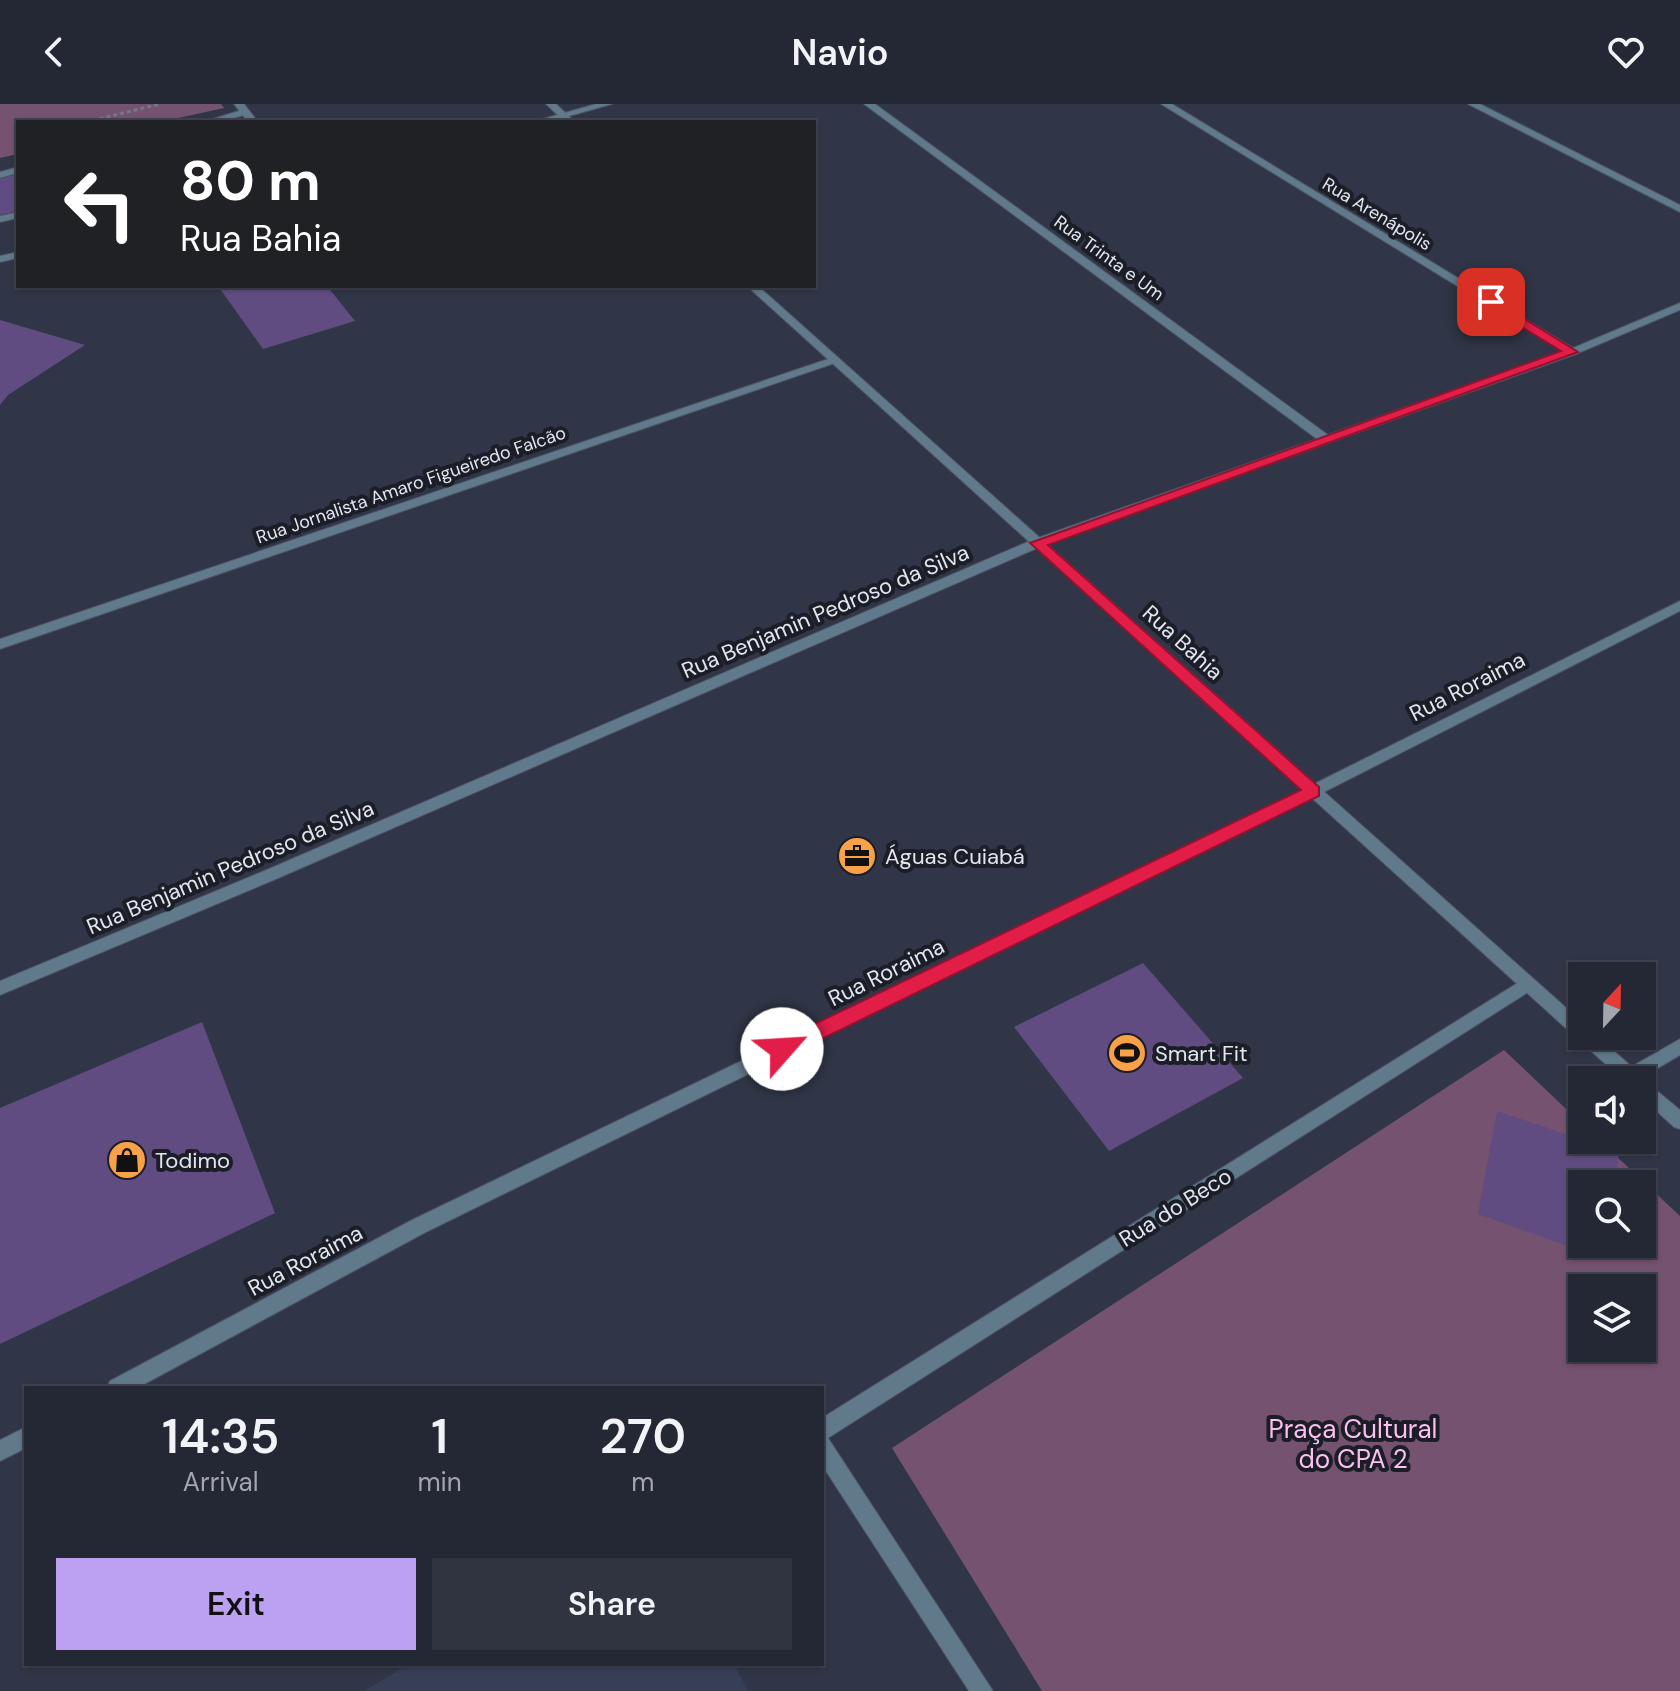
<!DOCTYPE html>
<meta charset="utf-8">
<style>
:root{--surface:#242835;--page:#303441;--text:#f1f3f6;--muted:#a3a6ad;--line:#414450;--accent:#bca0f2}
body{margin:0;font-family:"DM Sans",sans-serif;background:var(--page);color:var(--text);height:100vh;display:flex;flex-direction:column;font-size:30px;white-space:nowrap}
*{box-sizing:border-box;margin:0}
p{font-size:26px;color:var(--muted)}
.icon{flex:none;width:44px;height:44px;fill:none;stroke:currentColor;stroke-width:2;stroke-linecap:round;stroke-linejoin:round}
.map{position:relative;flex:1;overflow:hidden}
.side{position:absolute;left:24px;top:1282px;width:800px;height:280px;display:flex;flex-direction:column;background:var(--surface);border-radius:0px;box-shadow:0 2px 6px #0004,0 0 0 2px var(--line)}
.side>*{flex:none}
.banner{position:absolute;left:16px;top:16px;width:800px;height:168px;border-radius:0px;box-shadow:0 2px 6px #0004,0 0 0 2px var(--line);background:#202124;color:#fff;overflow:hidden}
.needle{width:52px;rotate:22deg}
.tools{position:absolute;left:1568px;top:858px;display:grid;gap:16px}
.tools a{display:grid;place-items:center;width:88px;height:88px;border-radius:0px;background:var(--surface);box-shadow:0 2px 6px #0004,0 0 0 2px var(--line);font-size:40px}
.pin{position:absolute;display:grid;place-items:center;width:68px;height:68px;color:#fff;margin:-34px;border-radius:16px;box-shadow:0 4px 12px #0006}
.me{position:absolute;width:88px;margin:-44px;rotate:64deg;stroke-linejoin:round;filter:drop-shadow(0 0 6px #0008)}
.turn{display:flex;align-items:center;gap:28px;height:168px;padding:0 32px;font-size:36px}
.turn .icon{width:104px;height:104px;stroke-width:2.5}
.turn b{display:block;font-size:56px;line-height:68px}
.eta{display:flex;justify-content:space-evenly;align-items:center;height:136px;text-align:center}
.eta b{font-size:48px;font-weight:600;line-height:56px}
.primary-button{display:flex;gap:16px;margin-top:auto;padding:16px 32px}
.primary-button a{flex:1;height:92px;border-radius:0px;background:var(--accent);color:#111;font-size:32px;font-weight:600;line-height:92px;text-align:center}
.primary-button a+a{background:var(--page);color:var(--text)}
header{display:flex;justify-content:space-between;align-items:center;height:104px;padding:0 32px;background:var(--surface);font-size:36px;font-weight:600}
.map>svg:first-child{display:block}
.built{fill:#373f56}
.green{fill:#755270;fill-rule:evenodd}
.building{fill:#614c82}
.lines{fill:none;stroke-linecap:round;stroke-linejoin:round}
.service-casing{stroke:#4c5262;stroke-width:2}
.minor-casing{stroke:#4c5262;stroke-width:2}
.tertiary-casing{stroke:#4c5262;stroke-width:2}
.path{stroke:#737887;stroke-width:3;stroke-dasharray:4 3;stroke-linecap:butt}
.service{fill:#60798b;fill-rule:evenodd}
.minor{fill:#60798b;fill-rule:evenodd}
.tertiary{fill:#60798b;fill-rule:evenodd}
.route{fill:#e11d48;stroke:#92132f;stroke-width:2}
.labels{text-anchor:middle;stroke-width:8;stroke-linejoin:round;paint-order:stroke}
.far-street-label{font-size:18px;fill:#e2e6f1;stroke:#1b1e26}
.street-label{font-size:22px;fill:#e2e6f1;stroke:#1b1e26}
.poi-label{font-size:22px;fill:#e2e6f1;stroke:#1b1e26;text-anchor:start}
.near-park-label{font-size:26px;fill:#fbbff2;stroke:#1b1e26}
</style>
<header><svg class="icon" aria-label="back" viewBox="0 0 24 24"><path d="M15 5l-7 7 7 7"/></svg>Navio<svg class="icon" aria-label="heart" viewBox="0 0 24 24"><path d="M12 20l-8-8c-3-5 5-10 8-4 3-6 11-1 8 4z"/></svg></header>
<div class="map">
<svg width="1680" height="1587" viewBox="0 0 1680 1587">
<rect width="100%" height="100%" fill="#303647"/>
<path class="built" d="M409,1560H734L748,1587H364Z"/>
<path class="green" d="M0,0H221L224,4L160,18H18V50L0,54Z
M1504,946L1582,1020V1036H1599L1680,1112V1587H1042L892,1344ZM1582,1080H1642V1140H1582ZM1582,1184H1642V1244H1582Z"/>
<path class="building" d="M18,70V107L0,111V74Z
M218,182H327L355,217L263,245Z
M0,216L85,241L8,291L0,301Z
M1143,859L1243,974L1109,1047L1014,923Z
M202,918L275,1109L0,1240V1004Z
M1497,1007L1619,1048L1615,1080H1582V1140H1608L1606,1156L1478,1110Z"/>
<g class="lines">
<g class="service-casing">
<path id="service" d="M245,5L250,8L248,10L219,18H203Z
M18,63V69L0,74V68Z
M18,108V114L0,118V112Z"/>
</g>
<g class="minor-casing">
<path id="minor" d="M234,0H244L258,18H248Z
M596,0H612L548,18H532Z
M864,0H875L1328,331L1563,247L1161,0H1172L1573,244L1680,199V206L1576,250L1042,442L276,775L0,891V877L264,767L1032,436L1317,335Z
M1468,0H1480L1680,101V108Z
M18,148V154L0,158V152Z
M834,253L840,256L838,258L0,545V535Z
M1680,497V507L1318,691L426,1128L137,1284H107L110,1277L412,1116L1308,683Z
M1527,873L1533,875L1535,880L1533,885L828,1334L993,1587H969L822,1361V1314Z
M1680,935V951L1638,976H1623L1621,972L1624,967Z
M26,1323V1344L0,1357V1336Z"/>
</g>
<g class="tertiary-casing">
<path id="tertiary" d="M546,0H556L575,18H565Z
M747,182H758L1582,918V932H1597L1641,971L1644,976L1680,1006V1025L1674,1023L1642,994V976H1623Z"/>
</g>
<path class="path" d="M86,18L160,0"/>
<use href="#service" class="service"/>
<use href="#minor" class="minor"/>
<use href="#tertiary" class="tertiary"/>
</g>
<path class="route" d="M1491,194L1578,248L1048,441L1319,683V692L789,951H775L772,945L775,939L1301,686L1030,439L1561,247L1486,201L1484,198Z"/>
<defs>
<g id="office-disc" transform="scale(2)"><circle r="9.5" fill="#f7a248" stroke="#1b1e26"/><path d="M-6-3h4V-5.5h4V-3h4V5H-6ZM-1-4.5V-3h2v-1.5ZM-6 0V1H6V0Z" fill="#111"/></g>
<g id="stadium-disc" transform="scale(2)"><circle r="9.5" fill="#f7a248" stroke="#1b1e26"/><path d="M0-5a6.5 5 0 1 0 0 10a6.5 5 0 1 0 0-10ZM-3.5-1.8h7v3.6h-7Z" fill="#111"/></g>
<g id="shop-disc" transform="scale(2)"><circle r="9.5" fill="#f7a248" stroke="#1b1e26"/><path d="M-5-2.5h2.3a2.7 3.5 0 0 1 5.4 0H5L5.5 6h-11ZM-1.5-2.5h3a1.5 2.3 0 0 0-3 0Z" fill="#111"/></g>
</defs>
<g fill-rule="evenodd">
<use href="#office-disc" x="857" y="752"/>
<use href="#stadium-disc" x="1127" y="949"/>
<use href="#shop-disc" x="127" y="1056"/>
</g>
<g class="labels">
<g class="far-street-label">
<text transform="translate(1377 110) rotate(31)" y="6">Rua Arenápolis</text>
<text transform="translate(1109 154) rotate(36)" y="6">Rua Trinta e Um</text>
<text transform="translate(411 381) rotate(-19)" y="6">Rua Jornalista Amaro Figueiredo Falcão</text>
</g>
<g class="street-label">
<text transform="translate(825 507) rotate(-23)" y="8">Rua Benjamin Pedroso da Silva</text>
<text transform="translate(1183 538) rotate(42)" y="8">Rua Bahia</text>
<text transform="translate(1467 582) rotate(-27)" y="8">Rua Roraima</text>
<text transform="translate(230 763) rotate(-23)" y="8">Rua Benjamin Pedroso da Silva</text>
<text transform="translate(886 868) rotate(-26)" y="8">Rua Roraima</text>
<text transform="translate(1175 1103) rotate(-32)" y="8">Rua do Beco</text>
<text transform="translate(305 1156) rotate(-28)" y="8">Rua Roraima</text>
</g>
<g class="poi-label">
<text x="885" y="760">Águas Cuiabá</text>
<text x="1155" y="957">Smart Fit</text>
<text x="155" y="1064">Todimo</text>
</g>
<g class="near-park-label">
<text x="1353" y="1334">Praça Cultural<tspan x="1353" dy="30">do CPA 2</tspan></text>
</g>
</g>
</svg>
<div class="tools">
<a><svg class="needle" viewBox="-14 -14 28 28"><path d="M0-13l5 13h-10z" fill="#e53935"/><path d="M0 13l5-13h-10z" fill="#a3a6ad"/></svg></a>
<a><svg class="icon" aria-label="sound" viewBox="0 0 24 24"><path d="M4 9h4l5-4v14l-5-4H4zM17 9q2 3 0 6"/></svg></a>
<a><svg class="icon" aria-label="search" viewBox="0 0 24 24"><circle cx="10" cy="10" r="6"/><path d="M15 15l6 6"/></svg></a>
<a><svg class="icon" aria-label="layers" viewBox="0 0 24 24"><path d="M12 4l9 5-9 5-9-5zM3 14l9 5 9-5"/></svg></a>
</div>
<div class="pin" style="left:1491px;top:198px;background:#d93025"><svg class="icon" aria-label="arrive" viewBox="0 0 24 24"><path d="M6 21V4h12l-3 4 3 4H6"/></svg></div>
<svg class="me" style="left:782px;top:945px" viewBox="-20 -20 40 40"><circle r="19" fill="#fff"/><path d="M0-13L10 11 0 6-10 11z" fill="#e11d48"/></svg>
<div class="banner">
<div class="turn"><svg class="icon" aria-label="left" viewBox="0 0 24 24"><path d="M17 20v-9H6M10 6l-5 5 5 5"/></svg><div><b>80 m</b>Rua Bahia</div></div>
</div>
<section class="side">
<div class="eta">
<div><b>14:35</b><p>Arrival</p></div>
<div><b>1</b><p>min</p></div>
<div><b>270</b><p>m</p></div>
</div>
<div class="primary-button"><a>Exit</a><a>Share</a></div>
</section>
</div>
